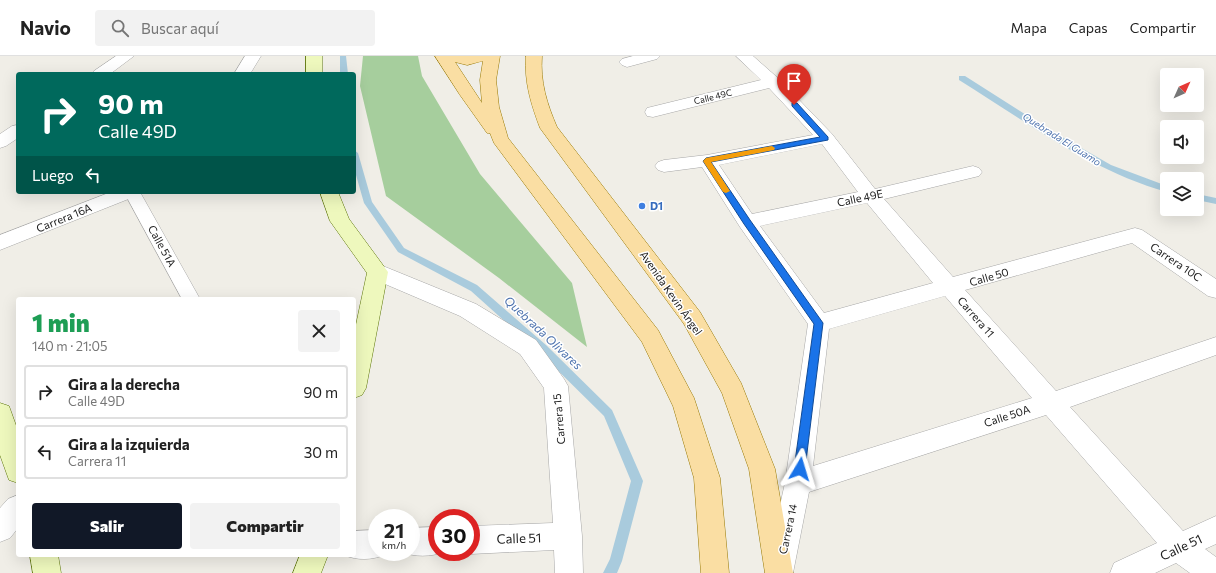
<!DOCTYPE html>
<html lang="es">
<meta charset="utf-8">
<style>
:root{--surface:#fff;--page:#f2f2f2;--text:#222;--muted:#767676;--line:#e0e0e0;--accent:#111827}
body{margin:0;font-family:Commissioner,sans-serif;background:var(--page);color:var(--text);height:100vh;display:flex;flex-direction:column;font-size:15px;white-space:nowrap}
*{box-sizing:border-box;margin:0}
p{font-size:13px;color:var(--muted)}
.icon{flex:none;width:22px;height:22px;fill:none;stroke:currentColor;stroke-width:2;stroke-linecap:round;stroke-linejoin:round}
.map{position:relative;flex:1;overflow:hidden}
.sheet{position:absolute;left:16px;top:241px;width:340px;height:260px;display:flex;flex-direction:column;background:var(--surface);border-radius:4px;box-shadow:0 4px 16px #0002}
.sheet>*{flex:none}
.hud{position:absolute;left:16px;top:16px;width:340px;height:122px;border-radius:4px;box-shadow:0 4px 16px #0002;background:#00695c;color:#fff;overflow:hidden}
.needle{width:26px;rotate:45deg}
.tools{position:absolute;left:1160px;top:12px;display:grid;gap:8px}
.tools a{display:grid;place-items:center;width:44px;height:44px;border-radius:4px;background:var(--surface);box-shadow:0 4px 16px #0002;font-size:20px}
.speed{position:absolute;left:368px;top:453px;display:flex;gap:8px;font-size:20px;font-weight:700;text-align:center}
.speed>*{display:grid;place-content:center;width:52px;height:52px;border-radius:50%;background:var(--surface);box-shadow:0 4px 16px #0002;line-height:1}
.speed small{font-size:10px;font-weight:400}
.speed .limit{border:6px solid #d22;background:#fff;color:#111}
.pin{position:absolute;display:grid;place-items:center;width:34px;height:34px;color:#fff;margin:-41px -17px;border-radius:50% 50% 50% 0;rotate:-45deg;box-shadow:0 0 4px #0007}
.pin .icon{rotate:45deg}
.me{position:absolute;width:44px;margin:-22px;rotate:7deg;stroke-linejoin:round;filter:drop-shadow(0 0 3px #0008)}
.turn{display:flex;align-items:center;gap:14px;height:84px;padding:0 16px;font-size:18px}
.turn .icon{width:52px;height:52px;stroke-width:2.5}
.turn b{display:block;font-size:28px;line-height:34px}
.then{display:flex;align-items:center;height:38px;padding:0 16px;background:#0003;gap:8px;font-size:15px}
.round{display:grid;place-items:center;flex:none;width:42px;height:42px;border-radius:4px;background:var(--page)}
.summary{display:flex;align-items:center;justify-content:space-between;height:68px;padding:0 16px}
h1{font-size:24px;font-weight:800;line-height:30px;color:#1e9e55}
.button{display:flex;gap:8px;margin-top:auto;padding:8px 16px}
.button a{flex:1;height:46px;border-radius:4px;background:var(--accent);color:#fff;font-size:16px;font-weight:800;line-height:46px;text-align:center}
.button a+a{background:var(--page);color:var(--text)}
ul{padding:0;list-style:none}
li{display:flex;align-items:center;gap:12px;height:54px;margin:0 8px 6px;padding:0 8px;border:2px solid var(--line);border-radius:4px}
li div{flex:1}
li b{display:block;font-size:15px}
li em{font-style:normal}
header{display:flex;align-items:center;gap:24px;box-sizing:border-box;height:56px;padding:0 20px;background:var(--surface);border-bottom:1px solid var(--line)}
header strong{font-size:19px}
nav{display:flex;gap:22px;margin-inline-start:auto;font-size:14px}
.search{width:280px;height:36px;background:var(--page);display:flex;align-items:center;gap:10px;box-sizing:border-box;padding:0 14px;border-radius:4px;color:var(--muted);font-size:15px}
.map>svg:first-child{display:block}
.forest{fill:#a6ce9d}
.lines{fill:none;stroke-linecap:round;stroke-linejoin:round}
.stream{fill:#a9cbdd;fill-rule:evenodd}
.service-casing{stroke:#a7a7a7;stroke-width:1}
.minor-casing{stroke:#a7a7a7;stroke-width:1}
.tertiary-casing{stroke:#a7a7a7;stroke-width:1}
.secondary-casing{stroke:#5d7608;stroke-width:1}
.primary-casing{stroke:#987904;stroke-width:1}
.service{fill:#fff;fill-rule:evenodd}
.minor{fill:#fff;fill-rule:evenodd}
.tertiary{fill:#fff;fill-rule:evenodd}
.secondary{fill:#eef8bd;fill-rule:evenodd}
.primary{fill:#fadea3;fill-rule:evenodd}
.route{fill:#1a73e8;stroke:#114b97}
.slow{fill:#f59e0b}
.shop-dot{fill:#3f7fe0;stroke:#fff;stroke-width:1.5}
.labels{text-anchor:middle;stroke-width:3;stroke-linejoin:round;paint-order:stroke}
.far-street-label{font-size:9px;fill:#202020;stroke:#fff}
.far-water-label{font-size:10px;font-style:italic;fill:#4e73ae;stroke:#fff}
.street-label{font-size:11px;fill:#202020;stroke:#fff}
.shop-label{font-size:11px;font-weight:bold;fill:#366cbe;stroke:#fff;text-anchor:start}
.water-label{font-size:12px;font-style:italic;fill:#4e73ae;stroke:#fff}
.near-street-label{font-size:13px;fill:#202020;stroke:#fff}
</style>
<header>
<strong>Navio</strong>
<div class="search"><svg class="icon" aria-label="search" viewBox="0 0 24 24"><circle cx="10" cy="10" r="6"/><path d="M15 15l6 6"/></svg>Buscar aquí</div>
<nav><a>Mapa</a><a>Capas</a><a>Compartir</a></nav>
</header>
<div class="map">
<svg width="1216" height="517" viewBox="0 0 1216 517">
<rect width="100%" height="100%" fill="#f0eee7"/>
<path class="forest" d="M363,0H418L422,20L480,118L572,227L587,291L499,222L386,140L360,30Z"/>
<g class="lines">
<path class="stream" d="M340,0H346L348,18H340Z
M959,20H965L1050,74L1111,109L1167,130V136C1091,115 1025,65 959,24Z
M354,94L358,97L372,146L404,192L477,229L546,289L612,354L643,425L622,505L617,517H603L610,503L631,425L604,360L538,295L471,235L398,196L364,147L354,112Z
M1197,138L1216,142V148L1197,144Z"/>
<g class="service-casing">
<path id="service" d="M124,136H140L200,243H182Z"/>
</g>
<g class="minor-casing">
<path id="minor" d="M245,0H261L250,18H234Z
M633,0H660L657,3L627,11L622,9L619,6L622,3Z
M736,0H753L779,23L832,78L875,133L973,110L979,112L982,116L979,120L884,143L953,221L1135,172L1142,174L1216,223V242L1208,240L1132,187L965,234L1056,335L1216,281V299L1070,351L1183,475L1216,460V488L1205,493L1216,501V517H1190L1176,507L1155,517H1110L1114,507L1157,487L1046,359L809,436L793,517H765L785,427L808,268L740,171L702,111L664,116L658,114L655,110L658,106L664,104L707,99L813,79L769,32L653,61L647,60L645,56L647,52L761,24ZM822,88L858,136L752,158L719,109ZM867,147L933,227L824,257L760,170ZM945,240L1032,342L813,410L829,273Z
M111,136H138L136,140L0,194V179Z
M378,208L476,248L536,284L564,323L568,330L582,480L583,517H555L554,494L471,498L466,496H471V470L553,467L544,332L520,298L460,260L371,222L368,216L371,210Z
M18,439V472L10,482L0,486V452L8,443Z
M437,471V496H444C431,501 414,501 402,496H411V472Z
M377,474V496H388L387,498C373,504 358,505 344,499H354V475Z"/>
</g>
<g class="tertiary-casing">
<path id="tertiary" d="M116,0H134L110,18H92L94,15Z
M18,69V82L6,90L0,92V78L12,70Z"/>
</g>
<g class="secondary-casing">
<path id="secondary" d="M306,0H322V18H306Z
M320,136H338L349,163L388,216L366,332L362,339L354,342V278L367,217L330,165Z
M0,347L9,350L18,375V427L9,424L0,399Z
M30,499H58L61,517H33Z
M300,499H328L321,517H293Z"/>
</g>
<g class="primary-casing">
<path id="primary" d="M435,0H500L496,24L499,51L508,82L658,274L694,342L720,422L729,517H701L694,422L673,350L642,286L494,87L490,77H487L460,39ZM483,5L480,24L482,47L455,6L467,9Z
M526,0H542C540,26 547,48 557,71L700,256L741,327L775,413L793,517H765L749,413L722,337L684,268L540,72C531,48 524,26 526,0Z"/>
</g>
<use href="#service" class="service"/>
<use href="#minor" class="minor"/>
<use href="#tertiary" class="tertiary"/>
<use href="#secondary" class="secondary"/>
<use href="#primary" class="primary"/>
</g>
<path class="route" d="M792,47H797L828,81V84L711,106L750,164L823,267L805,413L803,416L800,418L796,416L794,413L814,268L744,168L703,105L706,102L820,81L792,50Z"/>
<path class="slow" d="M772,90L775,92L774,94L711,106L730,135L726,137L723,136L703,105L706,102Z"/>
<circle class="shop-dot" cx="642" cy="150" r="4"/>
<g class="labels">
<g class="far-street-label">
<text transform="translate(713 41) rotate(-14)" y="3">Calle 49C</text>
</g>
<g class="far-water-label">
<text transform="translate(1062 83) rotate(32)" y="4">Quebrada El Guamo</text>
</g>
<g class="street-label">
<text transform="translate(860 142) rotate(-12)" y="4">Calle 49E</text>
<text transform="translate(64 162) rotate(-22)" y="4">Carrera 16A</text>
<text transform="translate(162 190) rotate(61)" y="4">Calle 51A</text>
<text transform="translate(1176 206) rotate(34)" y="4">Carrera 10C</text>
<text transform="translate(989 221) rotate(-16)" y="4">Calle 50</text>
<text transform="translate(671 237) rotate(55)" y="4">Avenida Kevin Ángel</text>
<text transform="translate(976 261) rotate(49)" y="4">Carrera 11</text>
<text transform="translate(1007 360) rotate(-18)" y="4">Calle 50A</text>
<text transform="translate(559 363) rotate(-95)" y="4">Carrera 15</text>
<text transform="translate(788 473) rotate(-78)" y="4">Carrera 14</text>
</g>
<g class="shop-label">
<text x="650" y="154">D1</text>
</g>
<g class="water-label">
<text transform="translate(543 277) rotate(43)" y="4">Quebrada Olivares</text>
</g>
<g class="near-street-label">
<text transform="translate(519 482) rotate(-2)" y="5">Calle 51</text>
<text transform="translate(1181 491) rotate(-25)" y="5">Calle 51</text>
</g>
</g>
</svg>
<div class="tools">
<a><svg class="needle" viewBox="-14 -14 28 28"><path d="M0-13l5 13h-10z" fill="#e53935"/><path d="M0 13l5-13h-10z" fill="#767676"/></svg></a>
<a><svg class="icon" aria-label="sound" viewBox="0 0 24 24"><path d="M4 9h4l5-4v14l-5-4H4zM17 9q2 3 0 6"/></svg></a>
<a><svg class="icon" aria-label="layers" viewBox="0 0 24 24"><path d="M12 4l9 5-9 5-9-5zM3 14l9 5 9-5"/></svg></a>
</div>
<div class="speed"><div>21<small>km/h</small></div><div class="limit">30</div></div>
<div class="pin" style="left:794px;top:49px;background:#d93025"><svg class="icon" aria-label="arrive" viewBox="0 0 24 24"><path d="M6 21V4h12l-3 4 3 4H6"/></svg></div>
<svg class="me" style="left:800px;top:413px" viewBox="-20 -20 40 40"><path d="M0-17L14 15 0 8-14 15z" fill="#1a73e8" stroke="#fff" stroke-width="4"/></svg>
<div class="hud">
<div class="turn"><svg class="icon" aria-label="right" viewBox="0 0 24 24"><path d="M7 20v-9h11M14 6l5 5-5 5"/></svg><div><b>90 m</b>Calle 49D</div></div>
<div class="then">Luego<svg class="icon" aria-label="left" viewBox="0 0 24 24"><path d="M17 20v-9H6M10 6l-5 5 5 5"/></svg></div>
</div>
<section class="sheet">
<div class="summary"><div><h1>1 min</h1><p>140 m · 21:05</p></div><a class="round"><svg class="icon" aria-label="close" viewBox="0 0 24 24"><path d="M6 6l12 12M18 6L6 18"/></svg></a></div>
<ul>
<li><svg class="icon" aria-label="right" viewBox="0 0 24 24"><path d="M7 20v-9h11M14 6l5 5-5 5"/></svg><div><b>Gira a la derecha</b><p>Calle 49D</p></div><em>90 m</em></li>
<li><svg class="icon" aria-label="left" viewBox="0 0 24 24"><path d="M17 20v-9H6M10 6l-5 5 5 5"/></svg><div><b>Gira a la izquierda</b><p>Carrera 11</p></div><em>30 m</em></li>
</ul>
<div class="button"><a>Salir</a><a>Compartir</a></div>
</section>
</div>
